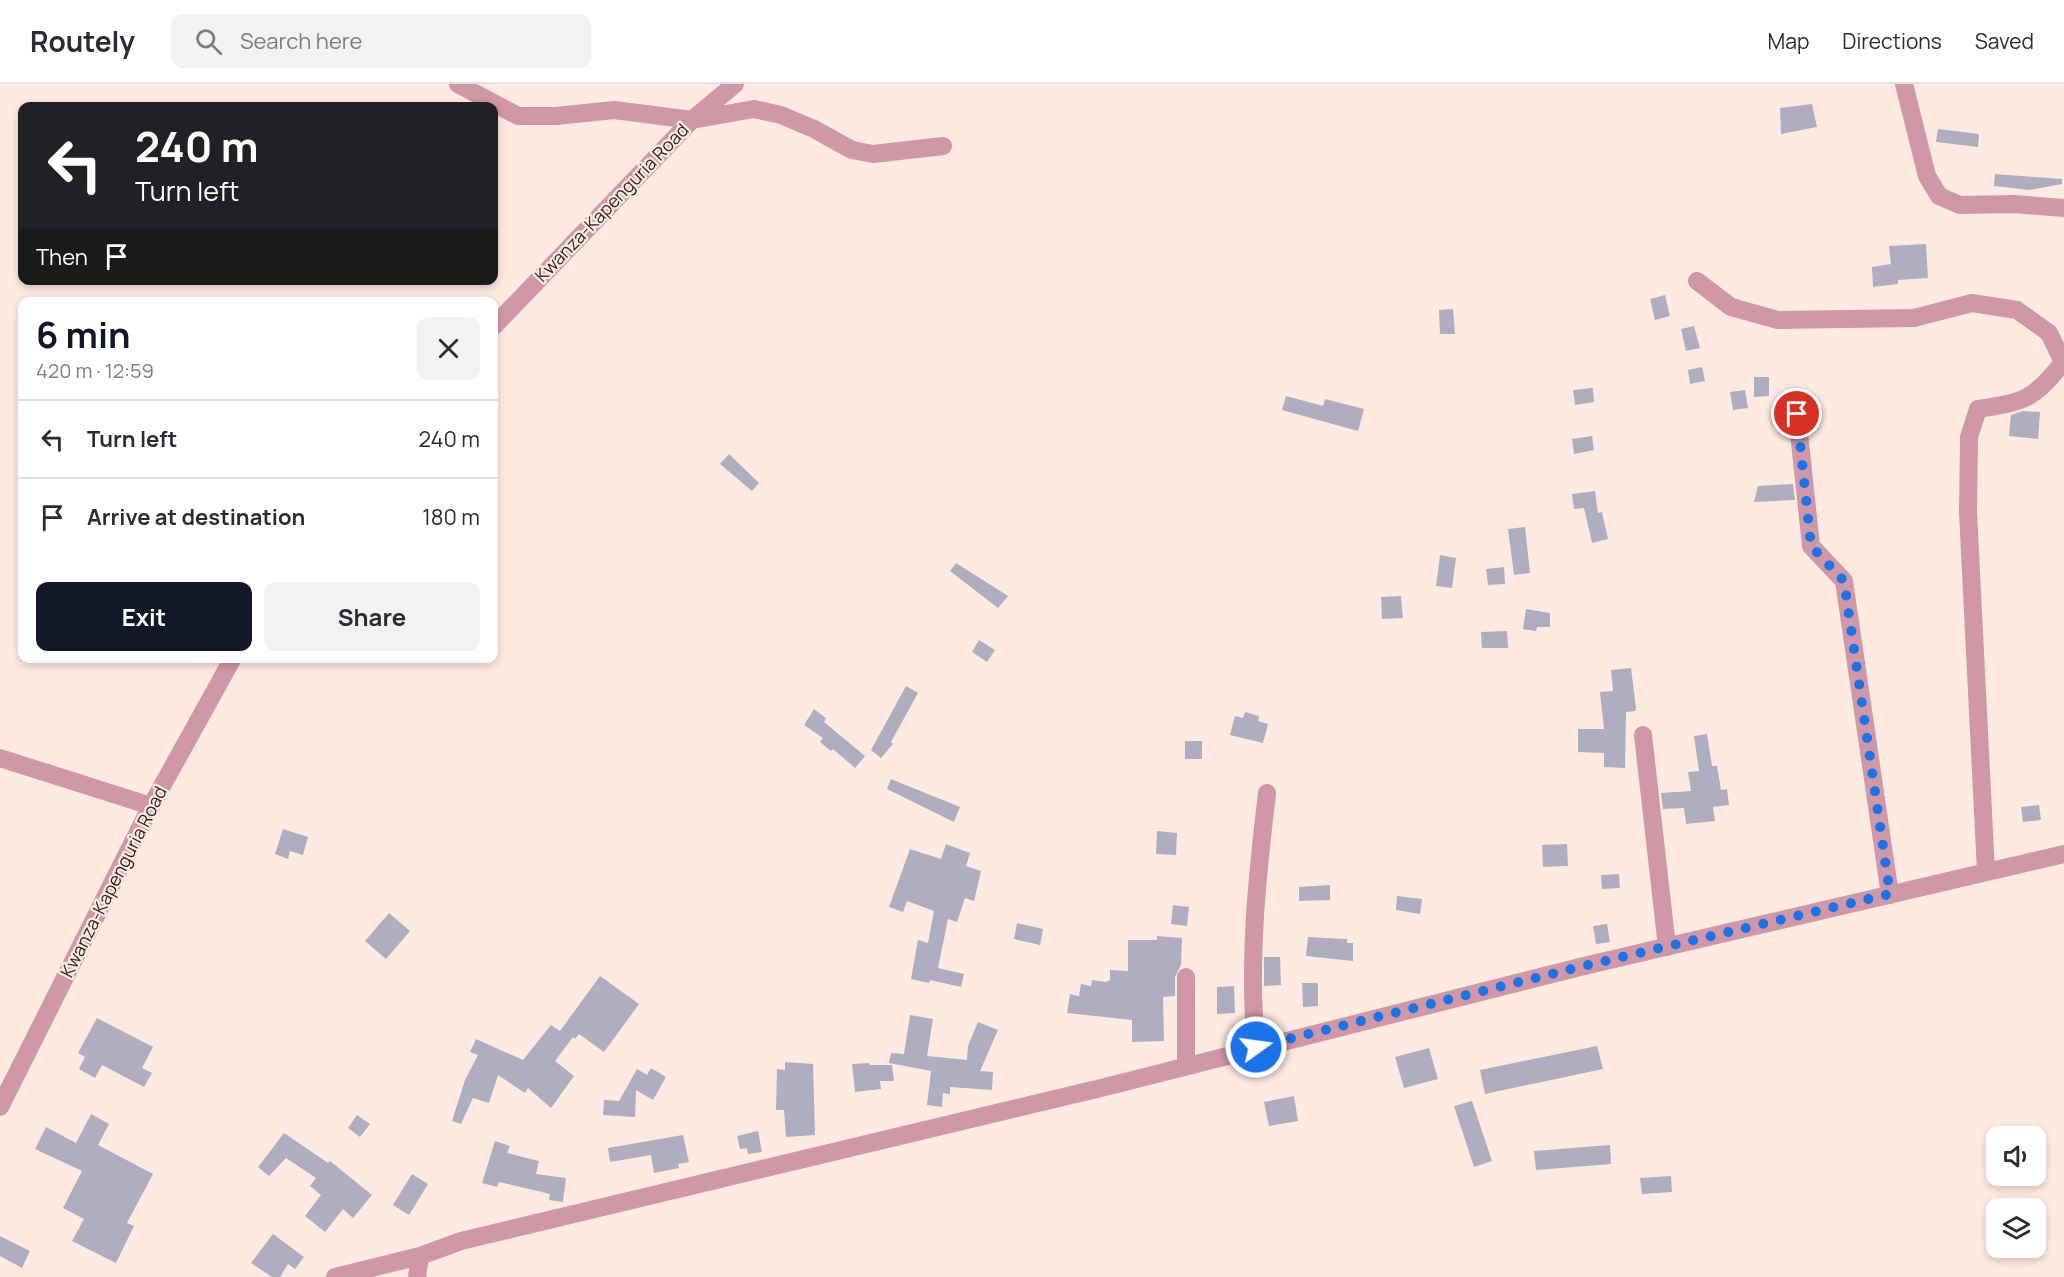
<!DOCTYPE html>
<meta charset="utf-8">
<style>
:root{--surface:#fff;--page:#f2f2f3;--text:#2b2b33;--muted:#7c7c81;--line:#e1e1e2;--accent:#111827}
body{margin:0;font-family:Manrope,sans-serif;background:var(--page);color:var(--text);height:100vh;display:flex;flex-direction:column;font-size:22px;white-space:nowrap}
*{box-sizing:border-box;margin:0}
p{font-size:20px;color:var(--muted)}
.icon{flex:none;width:33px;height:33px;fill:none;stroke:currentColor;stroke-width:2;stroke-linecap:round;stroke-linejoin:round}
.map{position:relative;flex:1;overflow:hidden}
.details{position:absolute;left:18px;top:213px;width:480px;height:366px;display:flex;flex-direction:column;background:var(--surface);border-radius:12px;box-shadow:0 3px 9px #0003}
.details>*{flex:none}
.top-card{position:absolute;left:18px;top:18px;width:480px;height:183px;border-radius:12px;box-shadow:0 3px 9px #0003;background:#202124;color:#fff;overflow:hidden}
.controls{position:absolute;left:1986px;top:1042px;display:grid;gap:12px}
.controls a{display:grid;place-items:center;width:60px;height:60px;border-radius:12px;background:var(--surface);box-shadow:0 3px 9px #0003;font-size:30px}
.pin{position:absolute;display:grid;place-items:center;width:51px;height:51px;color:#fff;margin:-26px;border:3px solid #fff;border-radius:50%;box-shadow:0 2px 6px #0007}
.me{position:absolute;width:66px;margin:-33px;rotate:76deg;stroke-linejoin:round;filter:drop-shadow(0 0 4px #0008)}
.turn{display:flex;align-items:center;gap:21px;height:126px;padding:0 18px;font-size:27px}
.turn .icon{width:78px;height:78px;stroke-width:2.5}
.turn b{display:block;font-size:42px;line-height:51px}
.then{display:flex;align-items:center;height:57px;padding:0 18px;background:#0003;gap:12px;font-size:22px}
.round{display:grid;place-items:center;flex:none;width:63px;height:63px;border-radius:12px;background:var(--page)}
.summary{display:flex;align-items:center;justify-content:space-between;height:102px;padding:0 18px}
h1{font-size:36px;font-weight:700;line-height:45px;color:var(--accent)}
.action{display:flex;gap:12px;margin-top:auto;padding:12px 18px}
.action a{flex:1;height:69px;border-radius:12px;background:var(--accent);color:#fff;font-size:24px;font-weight:700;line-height:69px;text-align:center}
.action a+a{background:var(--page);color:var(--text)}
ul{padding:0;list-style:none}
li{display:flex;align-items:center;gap:18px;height:78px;padding:0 18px;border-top:2px solid var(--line)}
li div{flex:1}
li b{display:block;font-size:22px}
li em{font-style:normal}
header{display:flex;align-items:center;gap:36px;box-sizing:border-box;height:84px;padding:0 30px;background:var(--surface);border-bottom:2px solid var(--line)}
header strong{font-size:28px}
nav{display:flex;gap:33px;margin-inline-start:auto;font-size:21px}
.search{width:420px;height:54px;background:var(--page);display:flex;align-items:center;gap:15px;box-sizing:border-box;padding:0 21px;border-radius:12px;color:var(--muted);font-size:22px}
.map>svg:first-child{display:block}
.building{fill:#aeaec0}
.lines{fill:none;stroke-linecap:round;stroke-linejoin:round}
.minor{stroke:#d097a7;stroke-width:18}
.route{stroke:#1a73e8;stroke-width:10;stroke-dasharray:0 18}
.labels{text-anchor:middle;stroke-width:4.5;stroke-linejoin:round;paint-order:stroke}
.street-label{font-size:18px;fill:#2f2724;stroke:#feeae1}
</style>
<header>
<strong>Routely</strong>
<div class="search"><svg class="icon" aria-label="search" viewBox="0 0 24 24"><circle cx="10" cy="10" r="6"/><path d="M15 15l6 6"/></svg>Search here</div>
<nav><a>Map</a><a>Directions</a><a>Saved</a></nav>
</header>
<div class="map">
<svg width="2064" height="1193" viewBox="0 0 2064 1193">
<rect width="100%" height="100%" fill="#feeae1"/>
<path class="building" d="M1812,20L1817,43L1781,50L1780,24Z
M1938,45L1979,50L1978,63L1936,58Z
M1995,90L2062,95V100L2029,106L1994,102Z
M1926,160L1928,194L1898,196V200L1873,203L1872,183L1891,180L1889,162Z
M1665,211L1670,232L1655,236L1650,215Z
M1453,225L1455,250H1440L1439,226Z
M1694,242L1700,264L1686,267L1681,245Z
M1702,283L1705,297L1690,300L1688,286Z
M1754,293H1769V312L1754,313Z
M1593,304L1594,318L1575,321L1573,306Z
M1745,306L1748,324L1733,326L1730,308Z
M1286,312L1323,322L1325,315L1364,325L1358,347L1282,326Z
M2023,327L2040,328L2038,355L2009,352L2011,331Z
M1592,352L1594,366L1574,370L1572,355Z
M729,370L759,399L752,407L720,380Z
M1793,400L1795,416L1754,418L1758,402Z
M1595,407L1598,429L1602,428L1608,455L1592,459L1584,424L1574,425L1572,410Z
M1525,443L1530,489L1514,491L1508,445Z
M1440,471L1456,474L1452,504L1436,502Z
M956,479L1008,512L998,524L950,487Z
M1504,483L1505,500L1488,501L1486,485Z
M1401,512L1403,534L1382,535L1381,513Z
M1526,525L1550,529V543H1537L1536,547L1523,545Z
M1507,547L1508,564H1482L1481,548Z
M979,556L995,566L987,578L972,568Z
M1631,584L1636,624L1635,627L1626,628L1625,684L1604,683V669L1578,668V645H1604L1600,608L1613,607L1611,586Z
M906,602L918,609L891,658L893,660L881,674L871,666Z
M814,625L826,634L824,638L865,672L855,684L833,665L831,667L820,658L823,654L804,641Z
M1245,628L1259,632L1258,637L1268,640L1263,659L1230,651L1235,632L1243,634Z
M1707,650L1712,682H1717L1721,706L1727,705L1729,721L1713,723L1715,737L1686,740L1684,724L1663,725L1661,709L1691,707L1688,688L1699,687L1694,652Z
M1185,657H1202V675H1185Z
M891,695L960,723L954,738L887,705Z
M2039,721L2041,736L2023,738L2021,723Z
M283,745L308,753L303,771L290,767L288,775L275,770Z
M1157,747L1177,749L1176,771L1156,770Z
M946,760L970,769L966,782L981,787L974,817L965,814L957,838L948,835L938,884L964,890L961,903L930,896L929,899L911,895L918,856L928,859L934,827L907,817L903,828L889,823L910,765L941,775Z
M1567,760L1568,782L1543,783L1542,761Z
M1619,790L1620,804L1602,805L1601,791Z
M1330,801V816L1299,817V803Z
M1397,812L1422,815L1420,830L1396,826Z
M1173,821L1189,823L1187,842L1171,840Z
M389,829L410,847L386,875L365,857Z
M1017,839L1043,845L1040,861L1014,855Z
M1607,840L1610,858L1596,860L1593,842Z
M1157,852L1182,854L1181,881L1175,893V912L1163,913L1164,957L1132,958V936L1067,929L1070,910L1079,912L1081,900L1091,902L1092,896L1106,898L1110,896V886L1128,887V856H1157Z
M1308,853L1347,855V859H1353V877L1306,872Z
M1264,873H1280L1281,901L1264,902Z
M600,892L639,920L604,968L579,950L575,955L573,953L555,977L574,992L551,1024L528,1004L525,1009L498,991L489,1019L473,1014L461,1040L452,1037L465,996L478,971L470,968L476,955L523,976L551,941L560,947Z
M1302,899H1318V922L1303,923Z
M1234,902L1235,929L1217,930V903Z
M910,931L933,935L927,972L967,976L968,962L978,938L998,946L980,987L993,988L992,1006L950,1003V1010L943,1009L942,1023L927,1021L931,987L889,979L891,969L904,970Z
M97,934L153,963L142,984L152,989L144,1003L102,981L95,994L79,985L85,973L78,969Z
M1597,962L1603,985L1485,1010L1480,986Z
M1429,964L1438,995L1404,1004L1395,973Z
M785,978L813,980L815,1051L786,1053L784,1026H776L777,985L785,986Z
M869,979L870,981H892L894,997H880L881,1005L855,1008L852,980Z
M651,984L666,993L653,1016L636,1006L635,1033L603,1031L604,1016L619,1017L637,985L647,991Z
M1294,1012L1298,1037L1269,1042L1264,1018Z
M1472,1017L1492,1077L1474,1083L1454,1022Z
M91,1030L109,1040L98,1061L153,1090L127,1139L134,1142L116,1179L72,1157L84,1135L63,1124L82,1087L35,1065L46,1043L76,1059Z
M357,1031L370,1040L360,1053L348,1044Z
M758,1047L762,1068L748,1070L747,1064L740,1065L737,1052Z
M284,1049L328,1079L330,1077L372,1111L353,1134L343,1125L325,1148L305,1132L321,1111L310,1102L316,1094L286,1074L269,1092L258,1083Z
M683,1051L689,1078L678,1080L679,1084L654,1089L651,1071L610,1078L608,1064Z
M495,1057L510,1062L507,1069L539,1077L536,1090L566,1094L563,1118L549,1116L550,1110L499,1098L497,1103L482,1099Z
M1610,1061L1611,1080L1536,1086L1534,1067Z
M412,1090L428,1100L409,1131L393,1121Z
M1671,1092L1672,1108L1642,1110L1640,1094Z
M273,1150L304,1173L295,1185L288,1180L280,1193H272L251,1179Z
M0,1152L30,1167L22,1184L0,1172Z"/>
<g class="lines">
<path class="minor" d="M458,0L518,32H556L614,26L692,36L754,25L781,31L814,45L852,66L873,70L943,62
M1904,0L1927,92L1939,112L1960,121L2014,120L2064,124
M1697,197L1731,223L1778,236L1914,234L1972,219L2017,226L2049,249L2063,278C2034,316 2024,318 1978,325L1969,353L1968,428L1986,788
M494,242L692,36L735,0
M1797,330L1811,462L1844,497L1890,811
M1643,651L1667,863
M0,674L151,722
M1186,893V982
M1256,963C1248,877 1257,794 1267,709
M0,1023L151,722L233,574
M335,1193L420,1172L461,1157L1101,1004L1584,882L2064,770
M417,1193L420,1172"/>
</g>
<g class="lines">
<path class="route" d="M1256,963L1584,882L1890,810L1844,497L1811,462L1797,330"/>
</g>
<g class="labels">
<g class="street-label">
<text transform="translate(612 119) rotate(-46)" y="6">Kwanza-Kapenguria Road</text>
<text transform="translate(114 798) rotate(-63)" y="6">Kwanza-Kapenguria Road</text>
</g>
</g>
</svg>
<div class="controls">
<a><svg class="icon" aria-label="sound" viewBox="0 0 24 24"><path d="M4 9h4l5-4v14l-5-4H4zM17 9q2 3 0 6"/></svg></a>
<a><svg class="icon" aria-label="layers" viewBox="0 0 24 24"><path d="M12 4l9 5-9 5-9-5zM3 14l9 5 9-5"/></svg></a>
</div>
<div class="pin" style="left:1797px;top:330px;background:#d93025"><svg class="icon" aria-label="arrive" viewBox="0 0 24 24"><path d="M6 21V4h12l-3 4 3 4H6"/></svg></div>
<svg class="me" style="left:1256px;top:963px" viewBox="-20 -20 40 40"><circle r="17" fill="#1a73e8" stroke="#fff" stroke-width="3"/><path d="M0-11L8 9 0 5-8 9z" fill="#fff"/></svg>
<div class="top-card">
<div class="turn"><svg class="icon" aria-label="left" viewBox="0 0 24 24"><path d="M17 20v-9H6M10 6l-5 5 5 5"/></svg><div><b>240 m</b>Turn left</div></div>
<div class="then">Then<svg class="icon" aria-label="arrive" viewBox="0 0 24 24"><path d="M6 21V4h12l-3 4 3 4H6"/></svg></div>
</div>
<section class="details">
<div class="summary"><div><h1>6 min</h1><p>420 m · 12:59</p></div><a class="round"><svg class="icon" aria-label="close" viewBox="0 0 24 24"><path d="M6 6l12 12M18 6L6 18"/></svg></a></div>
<ul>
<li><svg class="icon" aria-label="left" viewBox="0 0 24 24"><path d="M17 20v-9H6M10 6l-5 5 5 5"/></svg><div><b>Turn left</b></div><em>240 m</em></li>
<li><svg class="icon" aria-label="arrive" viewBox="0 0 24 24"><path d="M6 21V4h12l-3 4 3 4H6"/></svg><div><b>Arrive at destination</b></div><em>180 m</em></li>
</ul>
<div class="action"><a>Exit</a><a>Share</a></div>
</section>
</div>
